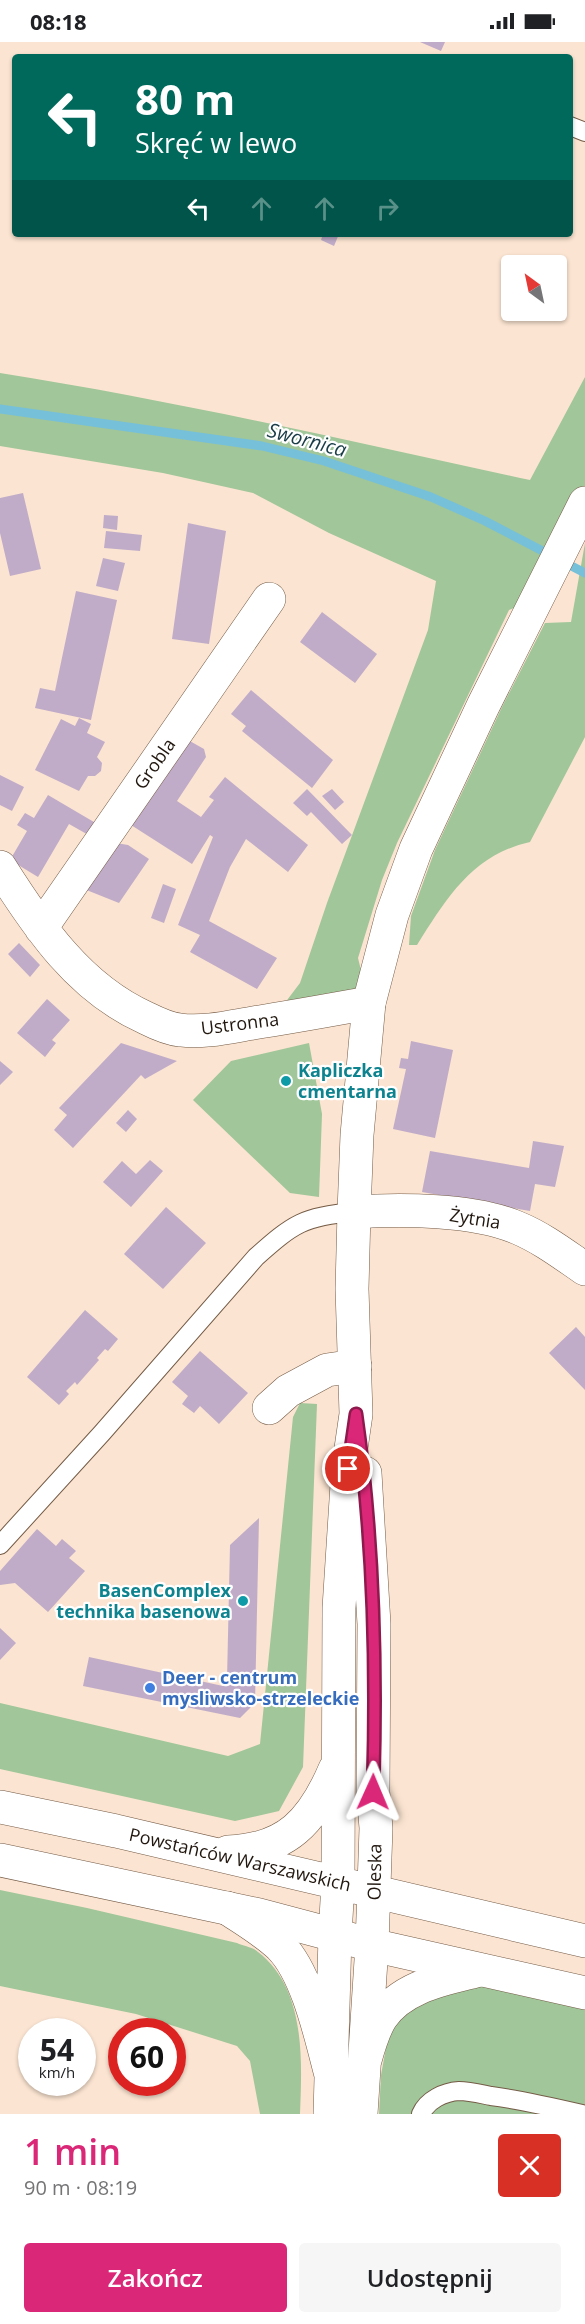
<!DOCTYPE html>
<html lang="pl">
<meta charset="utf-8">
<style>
:root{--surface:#fff;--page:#f6f6f6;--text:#202124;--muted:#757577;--accent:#db2777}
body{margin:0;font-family:"Open Sans",sans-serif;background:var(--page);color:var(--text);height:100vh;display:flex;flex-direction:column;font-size:22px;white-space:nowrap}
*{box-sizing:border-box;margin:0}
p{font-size:20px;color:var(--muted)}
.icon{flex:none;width:33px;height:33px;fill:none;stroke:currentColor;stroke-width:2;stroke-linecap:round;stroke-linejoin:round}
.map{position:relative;height:2072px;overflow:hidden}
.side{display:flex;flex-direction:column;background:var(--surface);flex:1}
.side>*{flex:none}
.guide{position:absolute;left:12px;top:12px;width:561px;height:183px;border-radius:6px;box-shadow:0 2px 4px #0004;background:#00695c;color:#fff;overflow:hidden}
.needle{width:39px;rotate:327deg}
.tools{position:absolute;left:501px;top:213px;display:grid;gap:12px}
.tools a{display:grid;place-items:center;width:66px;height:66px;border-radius:6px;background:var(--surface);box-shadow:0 2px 4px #0004;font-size:30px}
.speed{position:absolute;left:18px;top:1976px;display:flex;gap:12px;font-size:30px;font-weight:700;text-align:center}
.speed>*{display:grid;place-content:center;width:78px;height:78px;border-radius:50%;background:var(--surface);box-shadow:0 2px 4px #0004;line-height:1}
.speed small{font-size:15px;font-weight:400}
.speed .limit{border:9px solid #d22;background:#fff;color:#111}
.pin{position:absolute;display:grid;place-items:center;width:51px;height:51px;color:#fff;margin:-26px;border:3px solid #fff;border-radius:50%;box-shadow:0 2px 6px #0007}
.me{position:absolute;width:66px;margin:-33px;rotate:1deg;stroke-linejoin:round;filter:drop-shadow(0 0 4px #0008)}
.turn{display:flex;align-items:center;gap:21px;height:126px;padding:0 24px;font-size:27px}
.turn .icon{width:78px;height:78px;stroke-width:2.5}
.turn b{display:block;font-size:42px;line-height:51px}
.lanes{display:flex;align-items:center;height:57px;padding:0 24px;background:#0003;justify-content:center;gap:30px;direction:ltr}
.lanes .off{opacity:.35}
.round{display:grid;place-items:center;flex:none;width:63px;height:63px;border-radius:6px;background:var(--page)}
.head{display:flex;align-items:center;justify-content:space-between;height:102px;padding:0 24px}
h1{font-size:36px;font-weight:600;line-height:45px;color:var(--accent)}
.cta{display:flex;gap:12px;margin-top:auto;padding:12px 24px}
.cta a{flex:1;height:69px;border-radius:6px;background:var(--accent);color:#fff;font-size:24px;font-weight:600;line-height:69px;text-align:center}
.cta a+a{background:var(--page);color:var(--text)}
.status{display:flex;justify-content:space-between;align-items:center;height:42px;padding:0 30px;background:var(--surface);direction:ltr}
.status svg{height:16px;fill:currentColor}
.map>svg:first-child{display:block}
.green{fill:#a0c69a}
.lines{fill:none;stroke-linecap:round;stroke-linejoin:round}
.stream{stroke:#76c0da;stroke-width:9}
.building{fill:#c0acc8}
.lane-casing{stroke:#745b46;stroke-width:20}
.street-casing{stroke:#745b46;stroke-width:34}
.secondary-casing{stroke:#745b46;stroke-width:34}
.primary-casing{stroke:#745b46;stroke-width:34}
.lane{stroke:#fff;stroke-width:18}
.street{stroke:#fff;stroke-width:33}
.secondary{stroke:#fff;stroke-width:33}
.primary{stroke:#fff;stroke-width:33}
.route-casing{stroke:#8e194d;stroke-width:15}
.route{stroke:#db2777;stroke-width:10}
.culture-dot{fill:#0f9aa8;stroke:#fff;stroke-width:2}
.shop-dot{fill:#3f7fe0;stroke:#fff;stroke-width:2}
.labels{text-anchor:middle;stroke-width:4.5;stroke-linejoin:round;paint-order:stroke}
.street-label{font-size:18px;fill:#21170f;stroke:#fff}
.culture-label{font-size:18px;font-weight:bold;fill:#0d838f;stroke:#fff;text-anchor:start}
.shop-label{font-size:18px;font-weight:bold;fill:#366cbe;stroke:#fff;text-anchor:start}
.water-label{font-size:20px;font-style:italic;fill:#193c47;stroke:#fff}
</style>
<div class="status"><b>08:18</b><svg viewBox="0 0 49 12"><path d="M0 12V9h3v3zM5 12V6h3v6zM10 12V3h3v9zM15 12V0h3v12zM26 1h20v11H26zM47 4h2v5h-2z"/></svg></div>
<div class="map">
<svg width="585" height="2072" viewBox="0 0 585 2072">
<rect width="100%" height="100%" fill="#fbe4d1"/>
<path class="green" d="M0,331C178,359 354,400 530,438L585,335V468L536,557L509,568L397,801L382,838L358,916L369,961L272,978L300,941L327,861L428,588L436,539L329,491L253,451L163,431L0,404Z
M585,501V695L530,800C472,813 447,856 417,903H409L411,874L435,808L502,665L545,581L571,580Z
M309,1001L322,1072L319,1155L290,1151L193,1058L231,1019Z
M300,1361L317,1362L303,1725L279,1769L235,1779L0,1727V1661L228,1714L260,1702L293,1375Z
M0,1848L87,1866L237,1901C243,1904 253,1905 258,1910C306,1947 302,2018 300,2072H260L250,2019L237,2004L136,1972L0,1944Z
M480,1928L585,1951V2072H379L381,2033L388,1995L380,1978Z"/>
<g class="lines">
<path class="stream" d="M0,367L262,404L324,419L431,455L485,479L585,531"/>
</g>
<path class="building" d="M420,0H445L441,9Z
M323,192H339L334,204L321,198Z
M23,451L41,527L10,534L0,491V456Z
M104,473L118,474L117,488L103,486Z
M188,481L226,489L209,602L172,597Z
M106,489L142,493L140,509L104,506Z
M103,516L125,521L118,549L96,544Z
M76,549L117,558L91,678L35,666L40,646L55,649Z
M322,570L377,612L355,641L300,600Z
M251,648L333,718L312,746L242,689L246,684L231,672Z
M79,676L91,682L87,691L105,700L97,715L102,721L101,729L95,734H88L79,749L35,728L61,677L75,684Z
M188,698L204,707L206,715L177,759L201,775L214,758L209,755L225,735L308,803L288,830L246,797L230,825L209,879L277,916L257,947L190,910L200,893L178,883L213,795L210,793L192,822L131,783Z
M0,733L24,745L12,769L0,763Z
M307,747L352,793L342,802L311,770L307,774L293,761Z
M332,747L344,760L335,768L322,754Z
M48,753L99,783L92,795L69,782L38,835L10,818L27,789L17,783L25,771L34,776Z
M116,801L128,803L149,817L119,861L84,847Z
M163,842L176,847L164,881L151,876Z
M19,901L40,923L30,935L8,912Z
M47,957L70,978L52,998L56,1001L45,1015L17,991Z
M411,999L453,1008L435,1096L393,1087L406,1027L399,1026L401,1016L408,1017Z
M121,1001L177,1019L145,1037L141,1033L73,1106L54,1088L67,1073L59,1066Z
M0,1019L13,1030L0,1043Z
M280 1039a6 6 0 1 1 12 0a6 6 0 1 1-12 0Z
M128,1068L137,1077L126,1090L116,1081Z
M533,1099L564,1104L555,1145L535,1142L530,1169L422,1150L430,1109L529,1126Z
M150,1118L163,1129L131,1165L103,1140L122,1119L136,1132Z
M166,1165L206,1201L163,1247L124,1212Z
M85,1268L118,1297L108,1309L105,1307L97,1316L99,1318L77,1343L75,1340L66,1349L69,1352L59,1363L27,1335Z
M576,1285L585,1295V1348L549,1311Z
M200,1309L248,1351L219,1382L200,1364L194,1371L182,1362L188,1354L172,1340Z
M259,1476L255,1661L240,1676L83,1644L89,1615L223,1644L227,1638L230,1503Z
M37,1487L56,1504L62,1497L76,1509L69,1516L85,1529L48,1570L15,1541L0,1543V1529Z
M0,1586L16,1601L0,1618Z"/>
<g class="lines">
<g class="lane-casing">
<path id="lane" d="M570,84L585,90
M0,1503L102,1391L256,1215C293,1182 304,1174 354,1170
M421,2072C427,2058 444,2050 459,2049C469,2049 481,2052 491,2054C522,2058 552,2065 582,2072"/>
</g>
<g class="street-casing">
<path id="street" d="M0,825C38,885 79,946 146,976C156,981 169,987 180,988C204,991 229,985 253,981C292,975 330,968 369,961
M41,886L269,557
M354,1170C401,1167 474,1167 518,1186C542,1196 563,1212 585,1227
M269,1366L288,1349L327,1328L355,1324"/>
</g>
<g class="secondary-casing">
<path id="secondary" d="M227,1866C245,1878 264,1889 280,1904C308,1932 321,1996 331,2033
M362,2029C367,2012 371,1992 381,1976C402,1944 445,1937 480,1928
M330,2072L335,1894
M361,2072L372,1903"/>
</g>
<g class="primary-casing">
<path id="primary" d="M365,1431L374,1582L373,1750L376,1786L372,1903
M0,1765L116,1789L585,1899
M228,1810C287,1808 313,1779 335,1727
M0,1818L259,1873L372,1903L585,1951
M335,1894L338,1841L339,1566L348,1427L356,1372L352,1247L354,1170L357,1093L369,961L392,873L416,807L483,664L585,461"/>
</g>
<use href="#lane" class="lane"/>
<use href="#street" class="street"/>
<use href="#secondary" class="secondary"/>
<use href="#primary" class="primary"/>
</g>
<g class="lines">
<g class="route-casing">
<path id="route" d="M348,1427L356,1372C374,1497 377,1624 373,1750"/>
</g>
<use href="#route" class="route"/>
</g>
<g class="culture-dot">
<circle cx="286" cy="1039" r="6"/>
<circle cx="243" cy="1559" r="6"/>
</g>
<circle class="shop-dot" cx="150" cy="1646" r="6"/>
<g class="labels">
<g class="street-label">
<text transform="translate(155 722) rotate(-55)" y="6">Grobla</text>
<text transform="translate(240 982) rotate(-7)" y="6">Ustronna</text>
<text transform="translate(475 1177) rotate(9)" y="6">Żytnia</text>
<text transform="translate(240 1818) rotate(13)" y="6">Powstańców Warszawskich</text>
<text transform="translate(375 1830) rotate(-89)" y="6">Oleska</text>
</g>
<g class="culture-label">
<text x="298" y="1035">Kapliczka<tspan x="298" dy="21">cmentarna</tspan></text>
<text x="231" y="1555" text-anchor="end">BasenComplex<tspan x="231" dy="21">technika basenowa</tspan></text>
</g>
<g class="shop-label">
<text x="162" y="1642">Deer - centrum<tspan x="162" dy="21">mysliwsko-strzeleckie</tspan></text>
</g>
<g class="water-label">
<text transform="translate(307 398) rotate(15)" y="7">Swornica</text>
</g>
</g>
</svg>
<div class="tools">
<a><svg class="needle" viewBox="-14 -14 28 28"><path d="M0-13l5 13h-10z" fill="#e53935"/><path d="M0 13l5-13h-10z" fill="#757577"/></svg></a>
</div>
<div class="speed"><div>54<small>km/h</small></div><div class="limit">60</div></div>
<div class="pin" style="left:348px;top:1427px;background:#d93025"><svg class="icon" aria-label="arrive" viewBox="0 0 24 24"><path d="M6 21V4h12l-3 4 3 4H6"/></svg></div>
<svg class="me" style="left:373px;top:1750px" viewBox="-20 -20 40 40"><path d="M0-17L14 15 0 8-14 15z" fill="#db2777" stroke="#fff" stroke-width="4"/></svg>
<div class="guide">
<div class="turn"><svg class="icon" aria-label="left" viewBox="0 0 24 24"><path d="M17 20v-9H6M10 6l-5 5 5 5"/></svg><div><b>80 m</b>Skręć w lewo</div></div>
<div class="lanes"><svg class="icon" aria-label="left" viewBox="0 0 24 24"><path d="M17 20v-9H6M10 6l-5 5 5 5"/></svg><svg class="icon off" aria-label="ahead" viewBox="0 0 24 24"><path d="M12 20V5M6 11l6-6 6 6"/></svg><svg class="icon off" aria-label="ahead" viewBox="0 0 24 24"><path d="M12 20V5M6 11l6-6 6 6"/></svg><svg class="icon off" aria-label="right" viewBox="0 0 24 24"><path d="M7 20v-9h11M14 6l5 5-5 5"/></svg></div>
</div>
</div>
<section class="side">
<div class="head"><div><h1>1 min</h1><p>90 m · 08:19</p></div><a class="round" style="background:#d93025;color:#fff"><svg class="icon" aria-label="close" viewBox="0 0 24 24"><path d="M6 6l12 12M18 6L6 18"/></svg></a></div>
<div class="cta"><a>Zakończ</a><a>Udostępnij</a></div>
</section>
